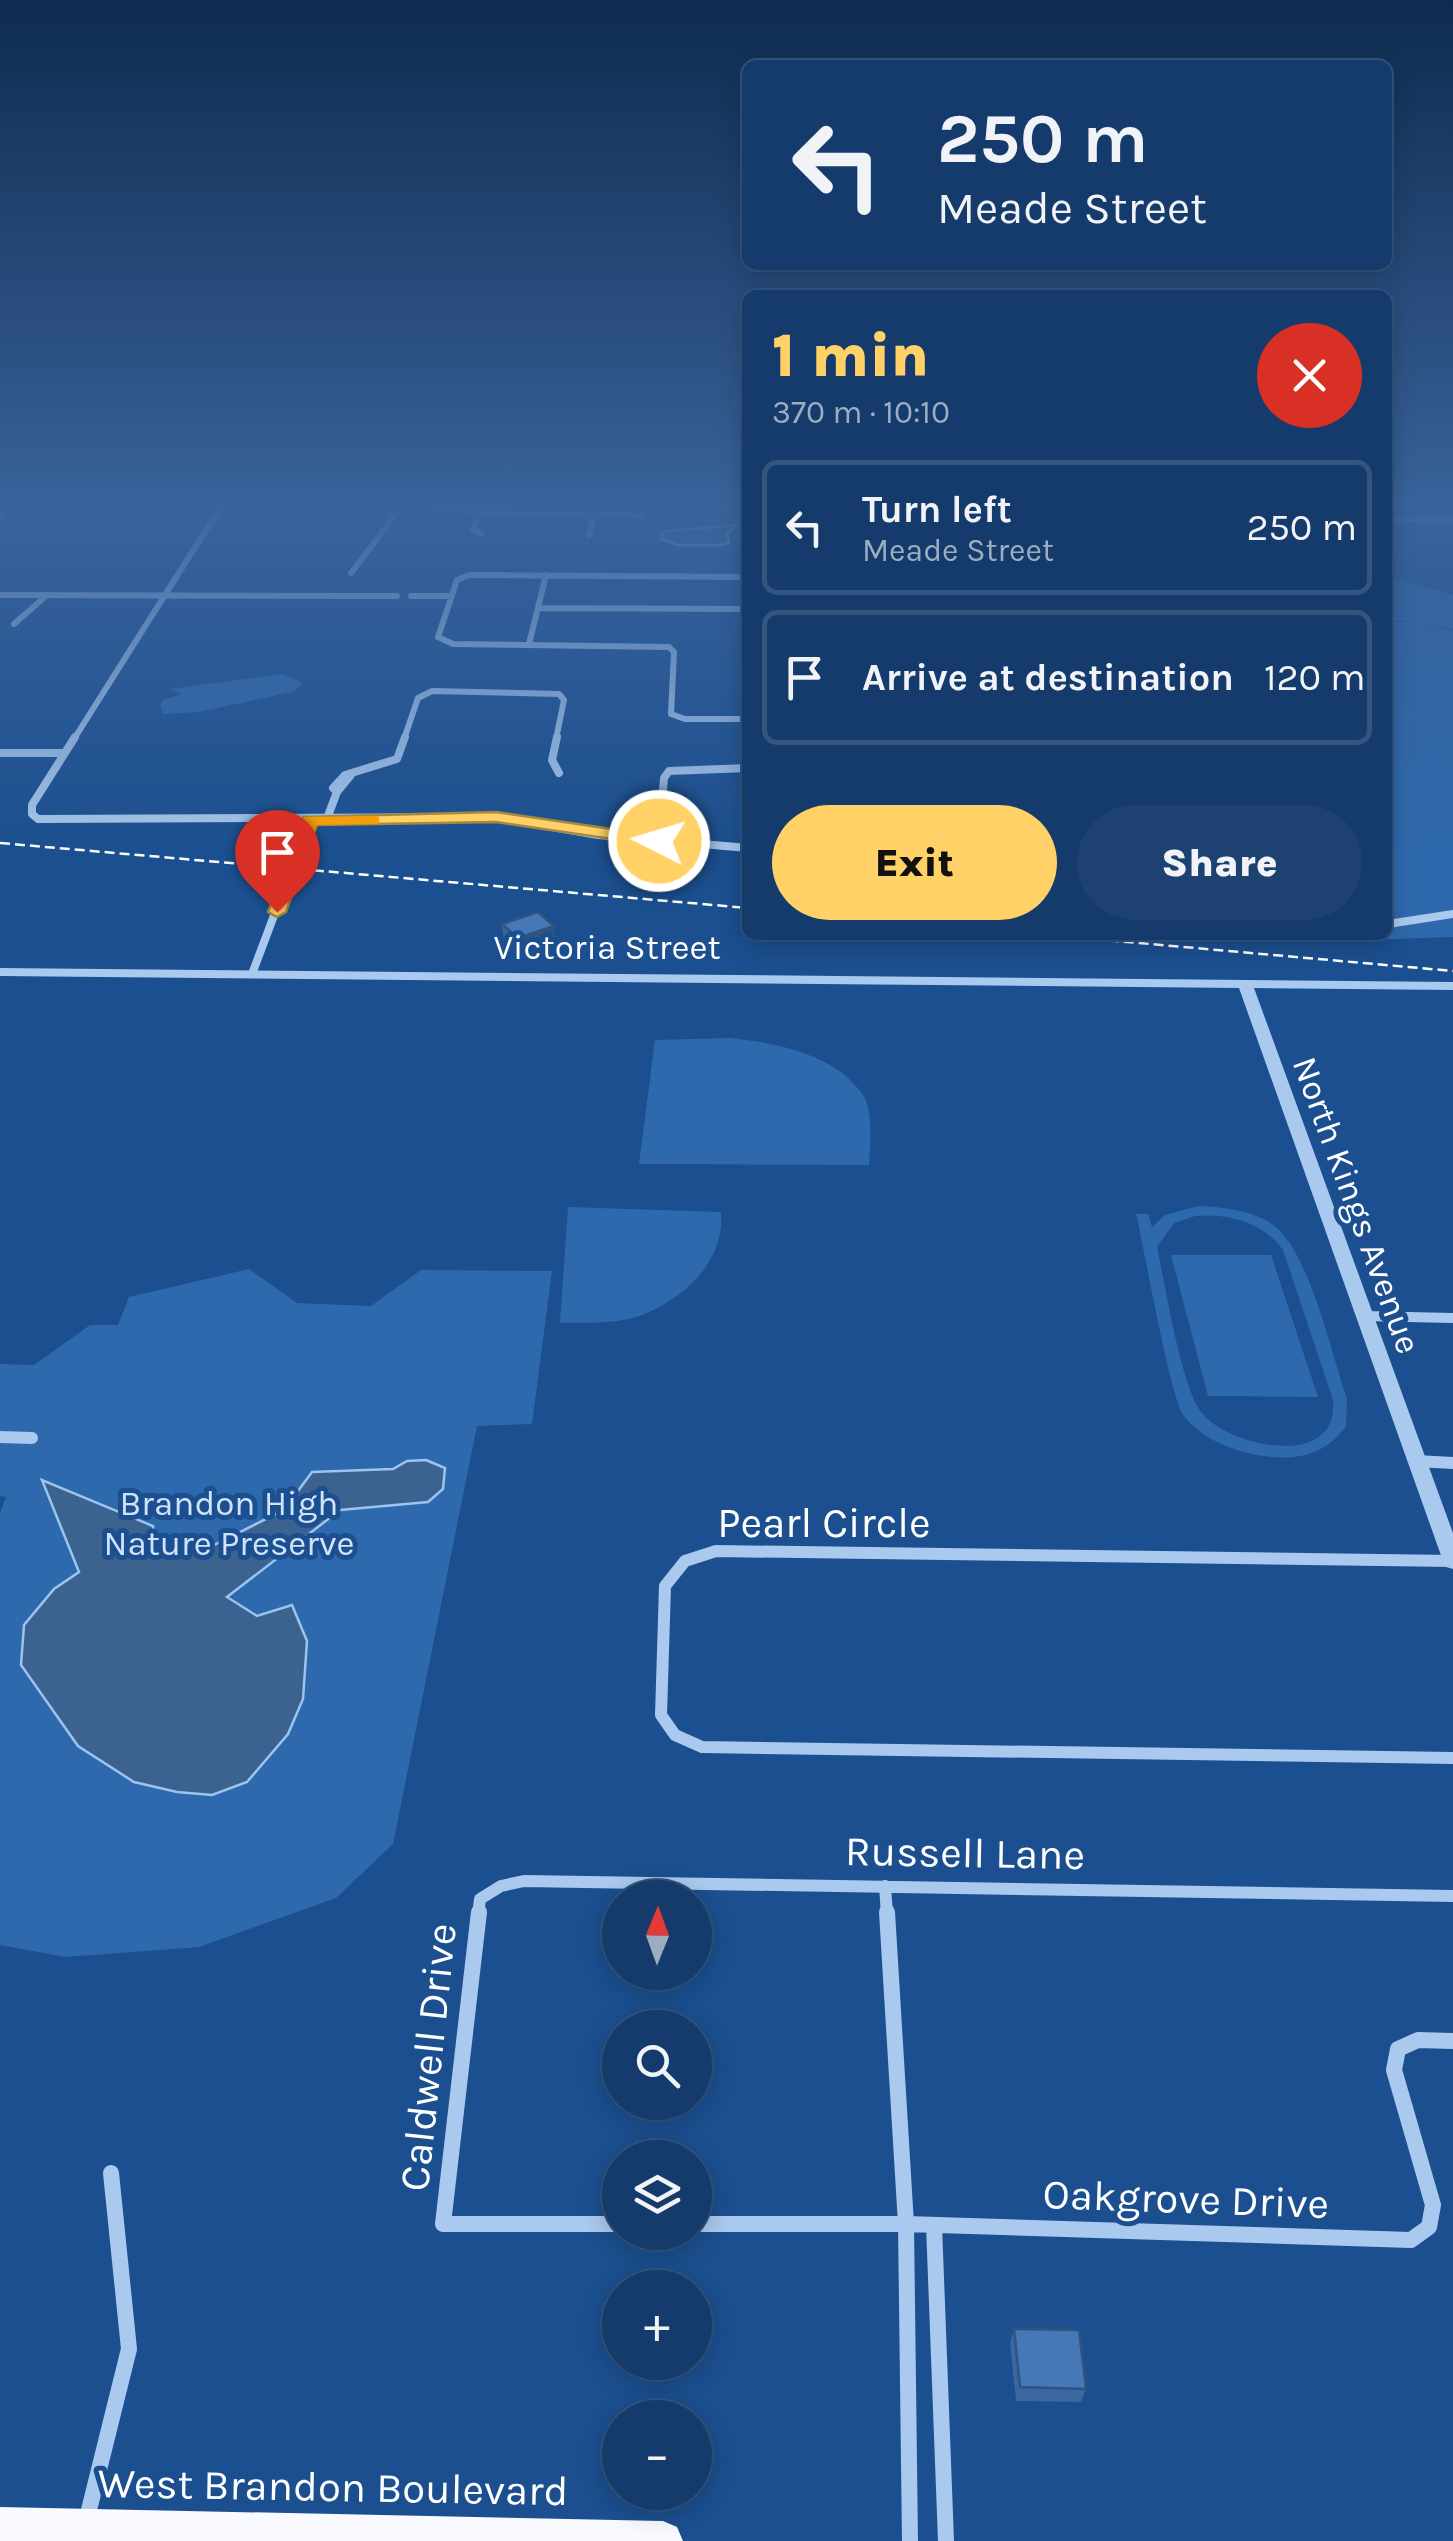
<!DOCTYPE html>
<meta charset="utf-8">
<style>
:root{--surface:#143b6b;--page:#1d4271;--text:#f1f3f6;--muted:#9dadc1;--line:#33557e;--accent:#ffd166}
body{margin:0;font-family:Karla,sans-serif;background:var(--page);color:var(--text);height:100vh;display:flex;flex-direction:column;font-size:38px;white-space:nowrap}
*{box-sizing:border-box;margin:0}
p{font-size:32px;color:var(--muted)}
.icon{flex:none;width:55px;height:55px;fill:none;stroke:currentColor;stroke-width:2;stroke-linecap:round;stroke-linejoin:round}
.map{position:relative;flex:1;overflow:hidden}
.side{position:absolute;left:742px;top:290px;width:650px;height:650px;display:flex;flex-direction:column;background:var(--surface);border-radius:15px;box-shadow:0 5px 25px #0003,0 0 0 2px var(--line)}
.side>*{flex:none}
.top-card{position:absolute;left:742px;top:60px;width:650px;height:210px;border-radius:15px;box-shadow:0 5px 25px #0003,0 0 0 2px var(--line);background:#143b6b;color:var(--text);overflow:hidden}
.needle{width:65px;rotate:1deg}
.tools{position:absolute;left:602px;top:1880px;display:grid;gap:20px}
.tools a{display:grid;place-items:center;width:110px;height:110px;border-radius:50%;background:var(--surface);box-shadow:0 5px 25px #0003,0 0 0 2px var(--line);font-size:50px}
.pin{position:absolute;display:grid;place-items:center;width:85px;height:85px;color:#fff;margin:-102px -42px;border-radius:50% 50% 50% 0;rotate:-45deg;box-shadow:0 0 10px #0007}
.pin .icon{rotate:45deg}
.me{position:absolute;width:110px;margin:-55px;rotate:275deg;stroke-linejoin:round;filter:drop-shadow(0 0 8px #0008)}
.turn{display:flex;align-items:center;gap:35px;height:210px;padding:0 30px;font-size:45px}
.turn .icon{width:130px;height:130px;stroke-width:2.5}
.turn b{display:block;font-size:70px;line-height:85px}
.round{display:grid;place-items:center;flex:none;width:105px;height:105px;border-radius:52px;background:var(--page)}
.head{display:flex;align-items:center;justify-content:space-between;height:170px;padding:0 30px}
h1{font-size:60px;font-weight:800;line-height:75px;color:var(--accent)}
.button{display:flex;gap:20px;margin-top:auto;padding:20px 30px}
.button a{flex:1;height:115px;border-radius:60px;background:var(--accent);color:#111;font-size:40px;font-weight:800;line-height:115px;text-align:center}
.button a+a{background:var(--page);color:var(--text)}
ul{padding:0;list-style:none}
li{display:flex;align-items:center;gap:30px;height:135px;margin:0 20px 15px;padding:0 10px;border:5px solid var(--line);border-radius:15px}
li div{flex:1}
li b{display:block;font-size:38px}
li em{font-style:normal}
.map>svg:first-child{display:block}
.green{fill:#2e69ad;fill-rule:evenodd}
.water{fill:#3c6290;stroke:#9cc4f0;stroke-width:2.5}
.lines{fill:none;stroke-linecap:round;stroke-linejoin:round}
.minor-far4{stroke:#a9c9ee;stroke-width:6}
.minor-far3{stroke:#a9c9ee;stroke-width:8}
.minor-far2{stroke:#a9c9ee;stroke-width:10}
.minor-far1{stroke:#a9c9ee;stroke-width:12}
.minor{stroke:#a9c9ee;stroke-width:16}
.tertiary{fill:#a9c9ee;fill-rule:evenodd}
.trunk{fill:#f8faff;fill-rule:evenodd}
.rail{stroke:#fff;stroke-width:2.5;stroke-dasharray:10 5;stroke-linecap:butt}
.wall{fill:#3a679d}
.shaded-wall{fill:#305480}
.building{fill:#4478b7;stroke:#305480;stroke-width:2.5}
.route{fill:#ffd166;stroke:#a68842;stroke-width:2.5}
.slow{fill:#f59e0b}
.labels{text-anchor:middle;stroke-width:10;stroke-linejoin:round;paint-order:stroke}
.street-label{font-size:35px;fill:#fff;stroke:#1b4f8f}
.park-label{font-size:35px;fill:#cfe3fa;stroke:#1b4f8f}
.near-street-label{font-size:42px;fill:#fff;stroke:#1b4f8f}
</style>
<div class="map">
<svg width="1453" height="2541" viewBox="0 0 1453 2541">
<rect width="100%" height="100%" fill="#1b4f8f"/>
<path class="green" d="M1388,576L1453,595V629L1424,623L1453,631V937L1337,941L1231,935H1388V622H1420L1388,620V613L1397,607L1388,604Z
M282,674L304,683L292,692L199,712L163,714L160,706L163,700L182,694L169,689Z
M730,1038C775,1043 835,1053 863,1095C874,1113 870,1145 869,1165L639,1164L655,1040Z
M1198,1206C1223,1207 1251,1210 1272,1224C1309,1249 1332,1356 1347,1399L1346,1426C1329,1451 1302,1460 1273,1457C1242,1455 1203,1441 1184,1416C1170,1398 1144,1247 1136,1214H1148L1152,1227L1165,1215ZM1195,1216C1228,1213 1263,1222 1283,1250L1333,1400C1340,1470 1229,1448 1201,1412C1181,1386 1165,1283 1157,1247L1174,1223Z
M568,1207L721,1212C725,1259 689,1294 647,1313C621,1325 587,1322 560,1323Z
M1171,1255H1271L1318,1397L1208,1396Z
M249,1269L297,1303L371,1306L421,1270L552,1271L532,1424L477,1426L393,1844L336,1898L199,1947L66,1957L0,1945V1513L6,1497L0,1496V1364L34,1365L90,1325H118L129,1297Z"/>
<path class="water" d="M738,525L727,533L729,543L723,545H677L661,539L662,532L669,531Z
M426,1460L445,1468L443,1489L428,1502L340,1510L227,1597L257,1616L292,1605L307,1641L303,1699L288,1734L247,1782L212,1795L177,1792L134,1782L78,1746L21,1665L24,1625L54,1589L79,1572L42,1480L153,1526L155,1543L204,1550L284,1510L312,1472L393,1469L407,1461Z"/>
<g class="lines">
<path class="minor-far4" d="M385,503L479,512L642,515
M479,512L473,529L481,534
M1388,519L1453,520
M589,535L595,512
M351,573L403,505
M748,577L469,575L457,580L438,637L453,644L669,647L674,652L671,714L685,719H748
M0,595L397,596
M411,596H451
M538,608L748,609
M14,624L47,595
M529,644L546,575
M74,739L223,503
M404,739L418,698L432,691L559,694L564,700L556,739"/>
<path class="minor-far3" d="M75,737L32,805V814L38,819L496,817L598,835L748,848
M557,737L552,760L559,773
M0,753H63
M337,792L333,788L345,775L397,759L405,737
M326,821L337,792L351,775
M659,841L664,778L669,771L748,768
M1388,924L1453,914
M252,974L310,820"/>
<path class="minor-far2" d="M1364,1316L1453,1318"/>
<path class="minor-far1" d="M0,1437L32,1438
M1416,1461L1453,1463
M1453,1561L716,1551L685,1561L665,1586L661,1715L675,1735L702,1747L1453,1758
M885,1886L887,1915
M478,1915L480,1899L501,1886L524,1881L1453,1896"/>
<path class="minor" d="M479,1912L443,2224H620
M887,1912L906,2224L910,2541
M695,2224H906L1411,2240L1429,2227L1433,2205L1394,2070L1398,2049L1418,2040L1453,2041
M934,2225L946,2541
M87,2518L129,2349L111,2173"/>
<path class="tertiary" d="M0,511L5,514V518L0,521Z
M0,968L1453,982V990L1254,988L1453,1533V1569L1446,1567L1443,1561L1239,988L0,976Z"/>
<path class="trunk" d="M0,2507L663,2521L677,2527L683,2541H0Z"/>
<path class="rail" d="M0,843L748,908
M1049,935L1453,971"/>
</g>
<path class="wall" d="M502,924L555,941L519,954L504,940Z
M1014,2329L1086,2389L1081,2402L1016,2401L1010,2343Z"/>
<path class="shaded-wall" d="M554,926L555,941L519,954L518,938Z"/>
<path class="building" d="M538,912L554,926L518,938L502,924Z
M1014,2329L1079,2330L1086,2389L1020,2387Z"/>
<linearGradient id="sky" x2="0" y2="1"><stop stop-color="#0f2b4f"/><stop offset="0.59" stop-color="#39639b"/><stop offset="1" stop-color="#39639b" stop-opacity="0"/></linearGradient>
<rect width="1453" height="859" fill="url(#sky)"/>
<path class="route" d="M496,812L659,836L667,841L659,846L496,822L317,825L286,912L277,917L268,912L304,817Z"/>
<path class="slow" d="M374,816L379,817V824L317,825L308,849L293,845L304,817Z"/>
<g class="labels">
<g class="street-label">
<text x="607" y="959">Victoria Street</text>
<text transform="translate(1357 1205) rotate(70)" y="12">North Kings Avenue</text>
</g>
<g class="park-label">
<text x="229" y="1515">Brandon High<tspan x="229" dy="40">Nature Preserve</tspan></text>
</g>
<g class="near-street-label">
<text x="824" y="1537">Pearl Circle</text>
<text transform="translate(965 1852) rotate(1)" y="15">Russell Lane</text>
<text transform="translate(427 2057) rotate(-84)" y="15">Caldwell Drive</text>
<text transform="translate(1186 2198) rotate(2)" y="15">Oakgrove Drive</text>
<text transform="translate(333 2486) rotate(1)" y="15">West Brandon Boulevard</text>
</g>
</g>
</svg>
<div class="tools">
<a><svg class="needle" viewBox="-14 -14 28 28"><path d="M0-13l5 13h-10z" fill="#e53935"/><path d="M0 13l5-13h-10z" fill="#9dadc1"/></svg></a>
<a><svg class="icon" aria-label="search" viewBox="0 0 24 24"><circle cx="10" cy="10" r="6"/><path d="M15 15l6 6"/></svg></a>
<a><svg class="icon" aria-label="layers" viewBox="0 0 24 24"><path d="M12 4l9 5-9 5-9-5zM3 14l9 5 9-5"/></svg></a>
<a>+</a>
<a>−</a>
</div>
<div class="pin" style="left:277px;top:912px;background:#d93025"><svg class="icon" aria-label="arrive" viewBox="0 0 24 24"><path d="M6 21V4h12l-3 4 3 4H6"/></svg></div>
<svg class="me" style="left:659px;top:841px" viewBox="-20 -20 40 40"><circle r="17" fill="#ffd166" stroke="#fff" stroke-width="3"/><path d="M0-11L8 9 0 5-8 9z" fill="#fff"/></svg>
<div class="top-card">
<div class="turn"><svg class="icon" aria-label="left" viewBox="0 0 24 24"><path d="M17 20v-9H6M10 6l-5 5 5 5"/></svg><div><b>250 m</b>Meade Street</div></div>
</div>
<section class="side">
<div class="head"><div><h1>1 min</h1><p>370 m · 10:10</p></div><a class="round" style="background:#d93025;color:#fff"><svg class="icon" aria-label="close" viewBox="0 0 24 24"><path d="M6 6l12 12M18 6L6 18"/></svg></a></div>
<ul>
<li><svg class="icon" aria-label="left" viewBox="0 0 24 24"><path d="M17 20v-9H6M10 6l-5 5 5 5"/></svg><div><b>Turn left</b><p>Meade Street</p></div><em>250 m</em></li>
<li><svg class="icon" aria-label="arrive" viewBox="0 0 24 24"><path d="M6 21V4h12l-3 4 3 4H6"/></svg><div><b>Arrive at destination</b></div><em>120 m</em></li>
</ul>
<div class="button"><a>Exit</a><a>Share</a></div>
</section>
</div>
